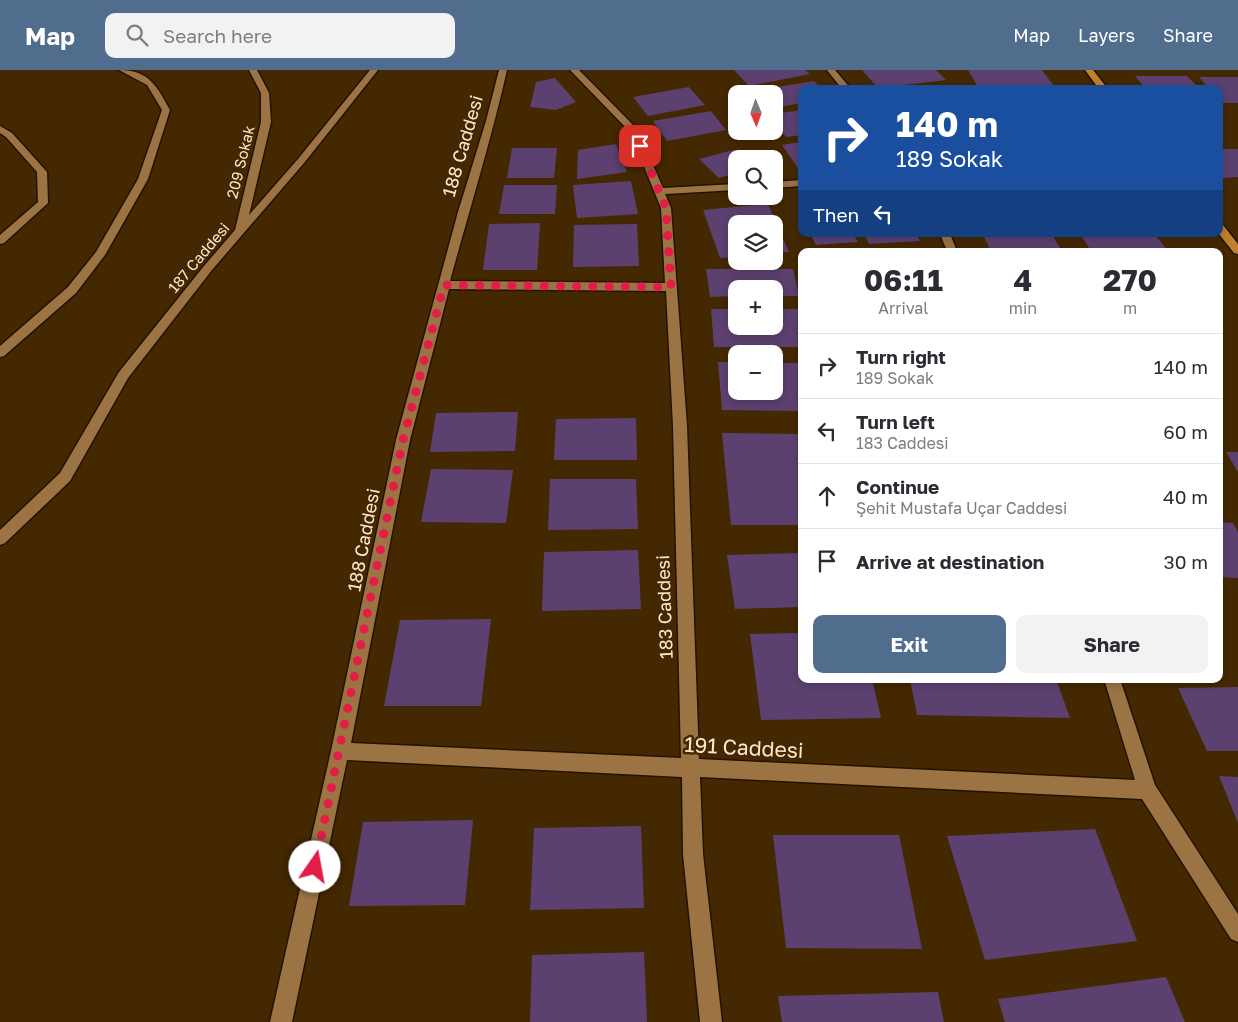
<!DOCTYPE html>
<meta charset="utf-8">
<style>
:root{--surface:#fff;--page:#f2f2f3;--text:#2b2b33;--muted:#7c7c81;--line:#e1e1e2;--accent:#516d8d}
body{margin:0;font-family:"Golos Text",sans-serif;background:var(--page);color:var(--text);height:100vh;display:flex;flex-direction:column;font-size:19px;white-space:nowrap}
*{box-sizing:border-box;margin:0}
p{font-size:16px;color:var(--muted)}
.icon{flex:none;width:28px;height:28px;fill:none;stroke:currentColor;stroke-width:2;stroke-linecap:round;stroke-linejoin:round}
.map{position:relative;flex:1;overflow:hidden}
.sheet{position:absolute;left:798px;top:178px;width:425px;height:435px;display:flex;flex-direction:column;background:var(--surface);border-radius:10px;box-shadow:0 2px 8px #0003}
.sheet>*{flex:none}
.guide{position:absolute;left:798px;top:15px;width:425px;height:152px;border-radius:10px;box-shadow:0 2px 8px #0003;background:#1a4fa0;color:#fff;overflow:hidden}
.needle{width:32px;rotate:178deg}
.controls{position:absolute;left:728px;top:15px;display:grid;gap:10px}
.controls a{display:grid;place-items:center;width:55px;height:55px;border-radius:10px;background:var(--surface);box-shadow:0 2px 8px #0003;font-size:25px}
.pin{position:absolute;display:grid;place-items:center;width:42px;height:42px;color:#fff;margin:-21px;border-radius:10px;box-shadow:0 2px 8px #0006}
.me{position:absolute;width:55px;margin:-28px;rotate:12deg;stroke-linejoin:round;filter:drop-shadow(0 0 4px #0008)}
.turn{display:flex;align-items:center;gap:18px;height:105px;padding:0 15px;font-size:22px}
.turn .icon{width:65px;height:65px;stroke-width:2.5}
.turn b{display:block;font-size:35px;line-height:42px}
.then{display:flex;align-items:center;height:48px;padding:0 15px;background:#0003;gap:10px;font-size:19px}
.eta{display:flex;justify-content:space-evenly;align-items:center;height:85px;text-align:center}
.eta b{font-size:30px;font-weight:700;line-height:35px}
.primary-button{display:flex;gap:10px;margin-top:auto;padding:10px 15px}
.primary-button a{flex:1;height:58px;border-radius:10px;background:var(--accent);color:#fff;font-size:20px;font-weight:700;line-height:58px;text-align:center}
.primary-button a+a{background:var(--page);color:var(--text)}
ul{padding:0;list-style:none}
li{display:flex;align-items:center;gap:15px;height:65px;padding:0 15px;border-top:1px solid var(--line)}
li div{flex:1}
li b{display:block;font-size:19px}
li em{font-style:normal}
header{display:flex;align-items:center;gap:30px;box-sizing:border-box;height:70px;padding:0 25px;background:var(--accent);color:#fff}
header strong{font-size:24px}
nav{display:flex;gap:28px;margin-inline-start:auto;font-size:18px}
.search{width:350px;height:45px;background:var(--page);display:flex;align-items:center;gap:12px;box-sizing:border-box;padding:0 18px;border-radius:10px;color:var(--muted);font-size:19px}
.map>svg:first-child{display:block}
.building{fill:#5c4170}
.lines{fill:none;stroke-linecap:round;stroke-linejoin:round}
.minor-casing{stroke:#251200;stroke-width:3}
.major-casing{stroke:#251200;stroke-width:3}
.minor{fill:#9c7444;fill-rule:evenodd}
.major{fill:#bf812a;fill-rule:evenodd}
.route{stroke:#e11d48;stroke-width:9;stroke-dasharray:0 16.2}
.labels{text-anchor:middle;stroke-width:5;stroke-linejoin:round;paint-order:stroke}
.far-street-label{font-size:15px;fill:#ffe8cf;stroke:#442801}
.street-label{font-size:18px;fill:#ffe8cf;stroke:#442801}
.near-street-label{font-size:21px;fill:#ffe8cf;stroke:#442801}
</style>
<header>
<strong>Map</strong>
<div class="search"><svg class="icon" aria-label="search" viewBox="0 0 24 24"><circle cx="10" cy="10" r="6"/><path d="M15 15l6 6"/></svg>Search here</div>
<nav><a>Map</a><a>Layers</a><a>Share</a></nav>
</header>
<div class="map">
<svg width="1238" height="952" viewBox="0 0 1238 952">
<rect width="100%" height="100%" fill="#442801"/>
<path class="building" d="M734,0H805L810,4L749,16Z
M862,0H936L946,10L878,18Z
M968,0H1042L1054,16L978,17Z
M1135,6H1187L1200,19H1146Z
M1199,7H1238V33H1222L1219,29V19H1209Z
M555,8L576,32L556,40L530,37L536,12Z
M814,11L821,19H801V33L774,38V24H755L752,21Z
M689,17L705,35L648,46L633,27Z
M801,40V65L786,67L774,51V44Z
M711,41L726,60L667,71L653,51Z
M801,72V98H798L782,75Z
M616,74L627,102L577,109L578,80Z
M512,78H557L554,108H507Z
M1219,79H1238V107L1223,108L1219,103Z
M733,80L743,89H736V103L719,108L699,89Z
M631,111L638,144L577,148L573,115Z
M504,115H557L555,144H499Z
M768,134L789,182L774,183V154H736V187L720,188L703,140Z
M540,153L537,200H483L489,154Z
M637,154L639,196L573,197L574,155Z
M810,164H853L858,172L816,175Z
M864,164H916L920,171L869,174Z
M1052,165L1062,181H991L984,167Z
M1156,166L1168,181H1091L1082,167Z
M706,199H793L799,226H774V219H736V226L710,227Z
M711,239H736V256H774V239H801V277H714Z
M718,292H736V321H774V293H801V341L722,340Z
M518,342L515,381L430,382L436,343Z
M636,348L637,390H554L556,349Z
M722,363L801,364V455H731Z
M1226,382H1238V402Z
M431,399L513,400L506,453L421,452Z
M550,409H636L638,459L548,460Z
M1219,452L1233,453L1238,462V508L1219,507Z
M638,480L641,539L542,541L544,482Z
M801,483V537L735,539L727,485Z
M491,549L481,636H384L400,550Z
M801,563V609H872L881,648L761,650L750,564Z
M910,609H1056L1070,648L917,645Z
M1238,617V681H1207L1178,618Z
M1219,706L1238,707V753Z
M473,750L465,835L349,836L363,752Z
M641,756L644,838L530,840L534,758Z
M1095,759L1137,871L985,890L947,766Z
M773,765H899L922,879L786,878Z
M644,882L647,952H530L532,885Z
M1166,907L1185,952H1005L998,929Z
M938,922L944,952H782L778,926Z"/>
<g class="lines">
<g class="minor-casing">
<path id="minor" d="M119,0C150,0 157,17 170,40L148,109L105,185L76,223L4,286L0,287V276L68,217L96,182L138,109L162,40L147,15Z
M249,0H257L269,23L271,52L249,145L298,89L370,0H378L304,93L212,200L128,308L70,411L5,473L0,475V460L60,403L119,302L204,196L235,160L261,52V23Z
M499,0H507C491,71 469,141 450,211L665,213L661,138L630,62L570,0H579L637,59L663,118L736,114V120L665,124L671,138L687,356L699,689L1135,710L1104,609H1120L1155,715L1238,844V872L1231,869L1142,729L700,707L703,784L722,952H700L683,784L682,707L347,690L292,952H270L331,681L396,370L458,142L486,51ZM449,219L666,221L673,356L681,688L351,673L410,370Z
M827,0H835L851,19H842Z
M0,56L12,63L47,102L48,133L4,173L0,174V165L38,132L37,102L6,67L0,63Z
M801,110V116L774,118V112Z
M940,164H950L957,181H947Z"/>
</g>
<g class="major-casing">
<path id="major" d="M1085,0H1093L1108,19H1099Z
M1219,154L1223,155L1238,174V184L1234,183L1219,164Z"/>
</g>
<use href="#minor" class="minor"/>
<use href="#major" class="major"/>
</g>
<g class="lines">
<path class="route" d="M315,797L403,370L444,215L671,217L666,138L640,76"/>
</g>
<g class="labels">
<g class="far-street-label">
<text transform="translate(241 92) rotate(-76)" y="5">209 Sokak</text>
<text transform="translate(199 188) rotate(-50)" y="5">187 Caddesi</text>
</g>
<g class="street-label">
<text transform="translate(463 76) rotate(-74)" y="6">188 Caddesi</text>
<text transform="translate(364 470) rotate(-79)" y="6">188 Caddesi</text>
<text transform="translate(665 537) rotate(-92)" y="6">183 Caddesi</text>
</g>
<g class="near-street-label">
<text transform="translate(744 678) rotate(3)" y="7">191 Caddesi</text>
</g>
</g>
</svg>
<div class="controls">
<a><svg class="needle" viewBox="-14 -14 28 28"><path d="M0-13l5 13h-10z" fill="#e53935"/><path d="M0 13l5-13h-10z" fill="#7c7c81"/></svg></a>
<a><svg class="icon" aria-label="search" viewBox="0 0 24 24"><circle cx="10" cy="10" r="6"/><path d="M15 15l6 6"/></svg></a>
<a><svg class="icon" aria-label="layers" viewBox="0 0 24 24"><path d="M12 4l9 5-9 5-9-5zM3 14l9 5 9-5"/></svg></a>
<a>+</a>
<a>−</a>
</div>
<div class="pin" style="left:640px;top:76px;background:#d93025"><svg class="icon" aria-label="arrive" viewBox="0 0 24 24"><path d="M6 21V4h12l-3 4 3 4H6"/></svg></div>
<svg class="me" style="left:315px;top:797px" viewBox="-20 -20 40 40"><circle r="19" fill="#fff"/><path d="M0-13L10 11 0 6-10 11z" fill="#e11d48"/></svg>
<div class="guide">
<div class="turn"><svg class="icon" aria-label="right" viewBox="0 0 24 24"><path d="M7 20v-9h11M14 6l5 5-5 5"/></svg><div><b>140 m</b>189 Sokak</div></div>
<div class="then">Then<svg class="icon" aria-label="left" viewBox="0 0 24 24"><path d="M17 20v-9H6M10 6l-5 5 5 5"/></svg></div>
</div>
<section class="sheet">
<div class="eta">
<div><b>06:11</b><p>Arrival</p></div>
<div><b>4</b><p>min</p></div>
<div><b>270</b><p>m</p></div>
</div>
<ul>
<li><svg class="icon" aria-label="right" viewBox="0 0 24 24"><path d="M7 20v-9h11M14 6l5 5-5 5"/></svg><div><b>Turn right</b><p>189 Sokak</p></div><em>140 m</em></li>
<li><svg class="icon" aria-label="left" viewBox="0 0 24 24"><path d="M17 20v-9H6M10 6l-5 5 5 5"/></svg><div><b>Turn left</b><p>183 Caddesi</p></div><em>60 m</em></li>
<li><svg class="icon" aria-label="ahead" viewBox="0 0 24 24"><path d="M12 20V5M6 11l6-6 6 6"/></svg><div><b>Continue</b><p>Şehit Mustafa Uçar Caddesi</p></div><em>40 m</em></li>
<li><svg class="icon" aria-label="arrive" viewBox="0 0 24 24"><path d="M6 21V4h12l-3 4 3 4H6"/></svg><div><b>Arrive at destination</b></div><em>30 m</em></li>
</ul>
<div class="primary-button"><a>Exit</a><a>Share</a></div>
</section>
</div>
